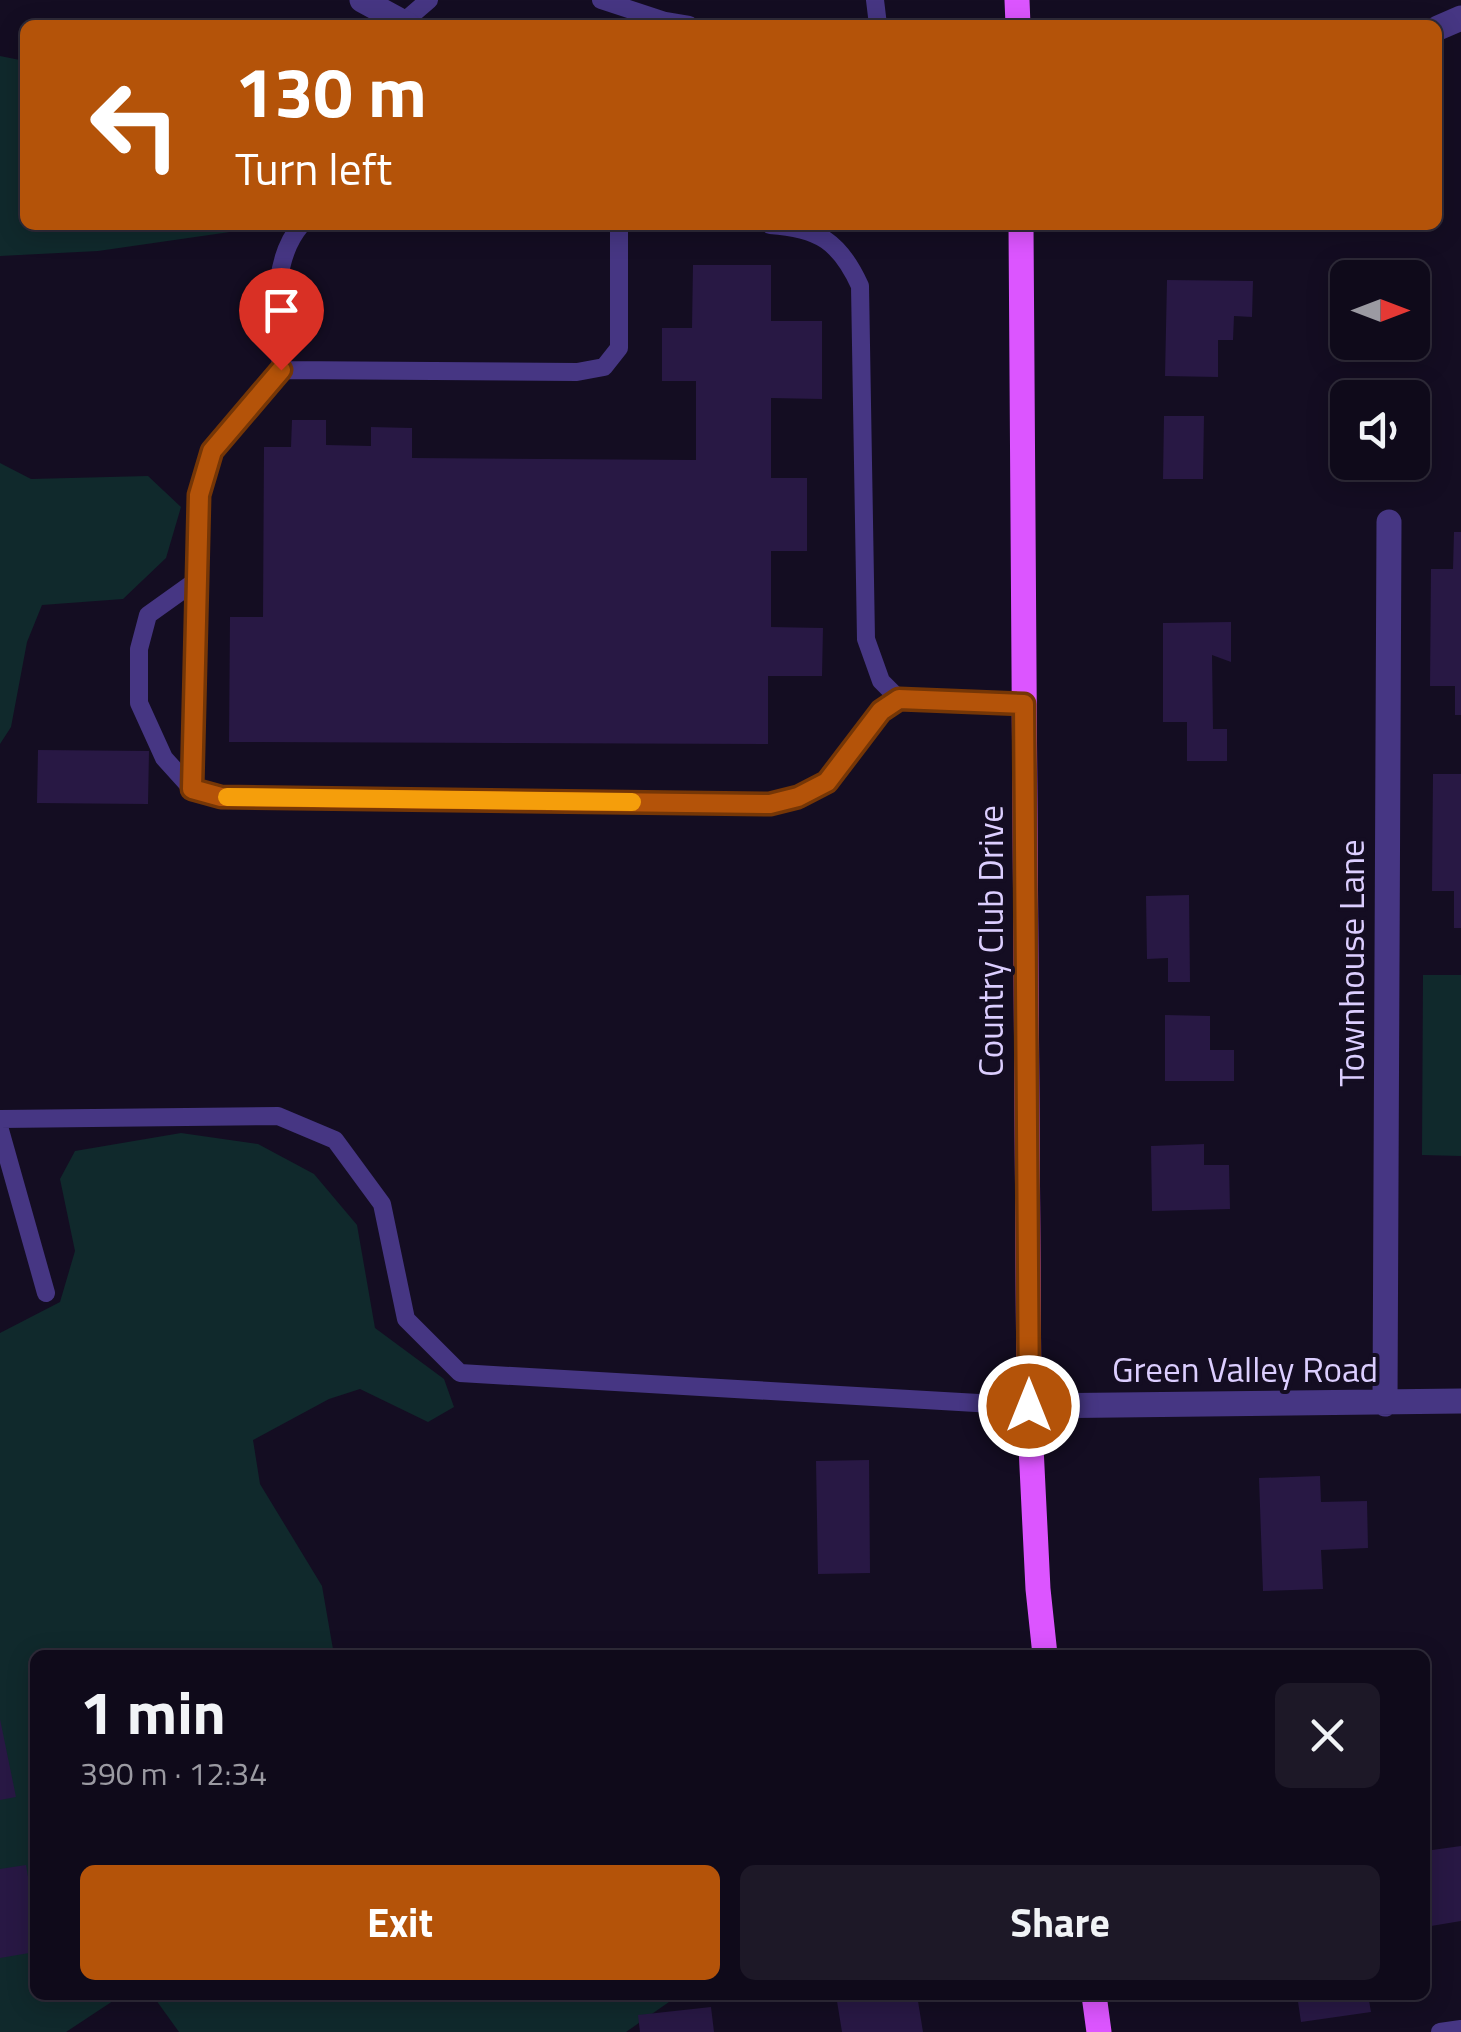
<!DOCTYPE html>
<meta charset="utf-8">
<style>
:root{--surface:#0f0a1a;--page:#1d1827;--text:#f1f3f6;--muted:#9b9aa2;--line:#2f2b39;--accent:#b45309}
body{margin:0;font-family:"Titillium Web",sans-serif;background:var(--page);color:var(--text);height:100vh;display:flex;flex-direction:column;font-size:38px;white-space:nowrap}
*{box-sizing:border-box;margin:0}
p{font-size:32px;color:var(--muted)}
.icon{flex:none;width:55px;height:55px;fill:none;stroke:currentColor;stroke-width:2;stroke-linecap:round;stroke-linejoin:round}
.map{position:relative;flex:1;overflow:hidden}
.drawer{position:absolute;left:30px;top:1650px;width:1400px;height:350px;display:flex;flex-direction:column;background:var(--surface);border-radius:15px;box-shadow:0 5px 25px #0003,0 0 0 2px var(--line)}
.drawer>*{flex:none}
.hud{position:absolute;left:20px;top:20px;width:1422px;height:210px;border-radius:15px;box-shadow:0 5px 25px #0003,0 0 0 2px var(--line);background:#b45309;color:#fff;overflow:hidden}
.needle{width:65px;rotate:90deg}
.tools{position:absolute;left:1330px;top:260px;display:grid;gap:20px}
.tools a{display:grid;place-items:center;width:100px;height:100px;border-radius:15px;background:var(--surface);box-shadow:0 5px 25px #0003,0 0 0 2px var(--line);font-size:50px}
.pin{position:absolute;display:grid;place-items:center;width:85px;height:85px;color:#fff;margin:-102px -42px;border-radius:50% 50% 50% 0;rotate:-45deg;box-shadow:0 0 10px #0007}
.pin .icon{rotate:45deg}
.me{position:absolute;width:110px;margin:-55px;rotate:0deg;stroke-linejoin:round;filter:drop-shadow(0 0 8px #0008)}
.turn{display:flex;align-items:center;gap:35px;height:210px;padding:0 50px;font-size:45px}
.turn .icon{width:130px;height:130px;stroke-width:2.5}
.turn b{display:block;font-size:70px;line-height:85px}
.round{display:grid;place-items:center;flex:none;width:105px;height:105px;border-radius:15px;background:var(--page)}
.summary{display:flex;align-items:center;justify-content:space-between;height:170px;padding:0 50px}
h1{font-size:60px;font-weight:700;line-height:75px}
.cta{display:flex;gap:20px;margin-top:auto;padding:20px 50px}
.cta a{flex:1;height:115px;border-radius:15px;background:var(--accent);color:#fff;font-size:40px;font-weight:700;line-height:115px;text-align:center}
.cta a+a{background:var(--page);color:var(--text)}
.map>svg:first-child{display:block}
.green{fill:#10292c}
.building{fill:#281844}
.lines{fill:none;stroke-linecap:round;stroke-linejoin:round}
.lane{stroke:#463683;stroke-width:18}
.street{stroke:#463683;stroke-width:25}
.primary{stroke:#dc55ff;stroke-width:25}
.route-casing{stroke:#753606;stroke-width:25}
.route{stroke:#b45309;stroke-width:18}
.slow{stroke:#f59e0b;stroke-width:18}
.labels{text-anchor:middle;stroke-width:8;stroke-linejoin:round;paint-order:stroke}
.street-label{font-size:35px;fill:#dcceff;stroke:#140d22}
</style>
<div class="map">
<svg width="1461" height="2032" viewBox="0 0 1461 2032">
<rect width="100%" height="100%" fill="#140d22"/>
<path class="green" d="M0,56L25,61V225H261L258,228L98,251L0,256Z
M0,463L31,479L148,476L181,507L166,558L123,599L42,605L27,642L11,727L0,744Z
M1423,975H1461V1156L1422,1155Z
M181,1133L258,1144L314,1174L357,1225L375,1328L444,1379L454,1407L428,1422L360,1389L329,1399L253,1440L260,1484L322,1586L334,1655H35V1995H122L66,2032H0V1333L60,1302L75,1251L60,1179L75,1151Z
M130,1995H679L626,2032H179L156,2000Z"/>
<path class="building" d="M693,265H771V321H822V399L771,398V478H807V551H771V627L823,628L822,676H768V744L229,742L230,617H263L264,447H291L292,420H326V445L371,446V427L412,428V458L696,460V381H662V328H692Z
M1167,280L1253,281L1252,317L1234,316L1233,340H1218V377L1165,376Z
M1164,416H1204L1203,479H1163Z
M1454,532H1461V715H1455V686H1430L1431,569H1453Z
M1231,622V662L1212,655L1213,729H1227V761H1187V722H1163V623Z
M38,750L149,751L148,804L37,803Z
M1433,774H1461V928H1454V891H1432Z
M1189,895L1190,982H1168V958L1147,959L1146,896Z
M1165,1015L1210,1016V1050H1234V1081H1165Z
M1204,1144V1165H1229L1230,1209L1152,1211L1151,1146Z
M869,1460L870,1573L818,1574L816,1461Z
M1320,1476L1321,1502L1367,1501L1368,1548L1321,1550L1323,1589L1263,1591L1259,1478Z
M0,1719L16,1797L0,1800Z
M1461,1846V1921L1425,1927V1851Z
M26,1865L35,1917V1952L0,1958V1869Z
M836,1995H917L923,2032H842Z
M1297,1995H1368L1371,2012L1301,2022Z
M711,2007L714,2032H640L638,2015Z"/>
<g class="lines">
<path class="lane" d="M601,0L665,21L664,25
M875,0L878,25
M665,21L689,25
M400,25L429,0
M770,225C819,228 840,242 860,286L866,639L881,681L899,699L1025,704
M281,370C279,323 268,264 301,225
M197,580L148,615L139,649V703L164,758L192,789L221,797L769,804C789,800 812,795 827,781C855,757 867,720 899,699
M192,789L199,495L212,451L281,370L577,372L604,367L619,348V225
M0,1119L278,1116L335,1140L382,1204L406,1319L460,1373L1029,1406
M0,1130L46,1293
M1440,2032L1461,2029"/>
<path class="street" d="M362,0L408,25
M1438,28L1461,18
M1385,1404L1389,522
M1029,1406L1461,1401"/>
<path class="primary" d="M1017,0L1018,25
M1021,225L1029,1406L1038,1589L1045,1655
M1094,1995L1099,2032"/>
</g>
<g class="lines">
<g class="route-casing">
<path id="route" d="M281,370L212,451L199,495L192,789L221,797L770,804L798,797L827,782L881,711L899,699L1024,704L1029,1406"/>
</g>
<use href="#route" class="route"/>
<path class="slow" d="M227,797L632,802"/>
</g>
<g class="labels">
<g class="street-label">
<text transform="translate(991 941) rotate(-90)" y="12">Country Club Drive</text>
<text transform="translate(1352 963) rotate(-90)" y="12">Townhouse Lane</text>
<text x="1245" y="1382">Green Valley Road</text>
</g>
</g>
</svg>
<div class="tools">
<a><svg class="needle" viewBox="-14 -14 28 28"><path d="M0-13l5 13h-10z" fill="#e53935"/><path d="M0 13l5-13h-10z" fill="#9b9aa2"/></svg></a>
<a><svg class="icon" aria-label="sound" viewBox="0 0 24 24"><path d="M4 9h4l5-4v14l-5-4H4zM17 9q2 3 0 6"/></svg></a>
</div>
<div class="pin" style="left:281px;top:370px;background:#d93025"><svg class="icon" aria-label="arrive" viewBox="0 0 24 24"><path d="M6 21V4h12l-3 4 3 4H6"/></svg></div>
<svg class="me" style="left:1029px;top:1406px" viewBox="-20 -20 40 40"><circle r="17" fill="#b45309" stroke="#fff" stroke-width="3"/><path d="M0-11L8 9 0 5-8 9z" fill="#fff"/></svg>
<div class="hud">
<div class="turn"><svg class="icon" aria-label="left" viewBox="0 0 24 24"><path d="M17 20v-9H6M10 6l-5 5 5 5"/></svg><div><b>130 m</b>Turn left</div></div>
</div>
<section class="drawer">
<div class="summary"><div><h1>1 min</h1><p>390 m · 12:34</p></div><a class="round"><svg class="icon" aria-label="close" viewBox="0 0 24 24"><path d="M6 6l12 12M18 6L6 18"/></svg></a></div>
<div class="cta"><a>Exit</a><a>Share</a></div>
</section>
</div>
